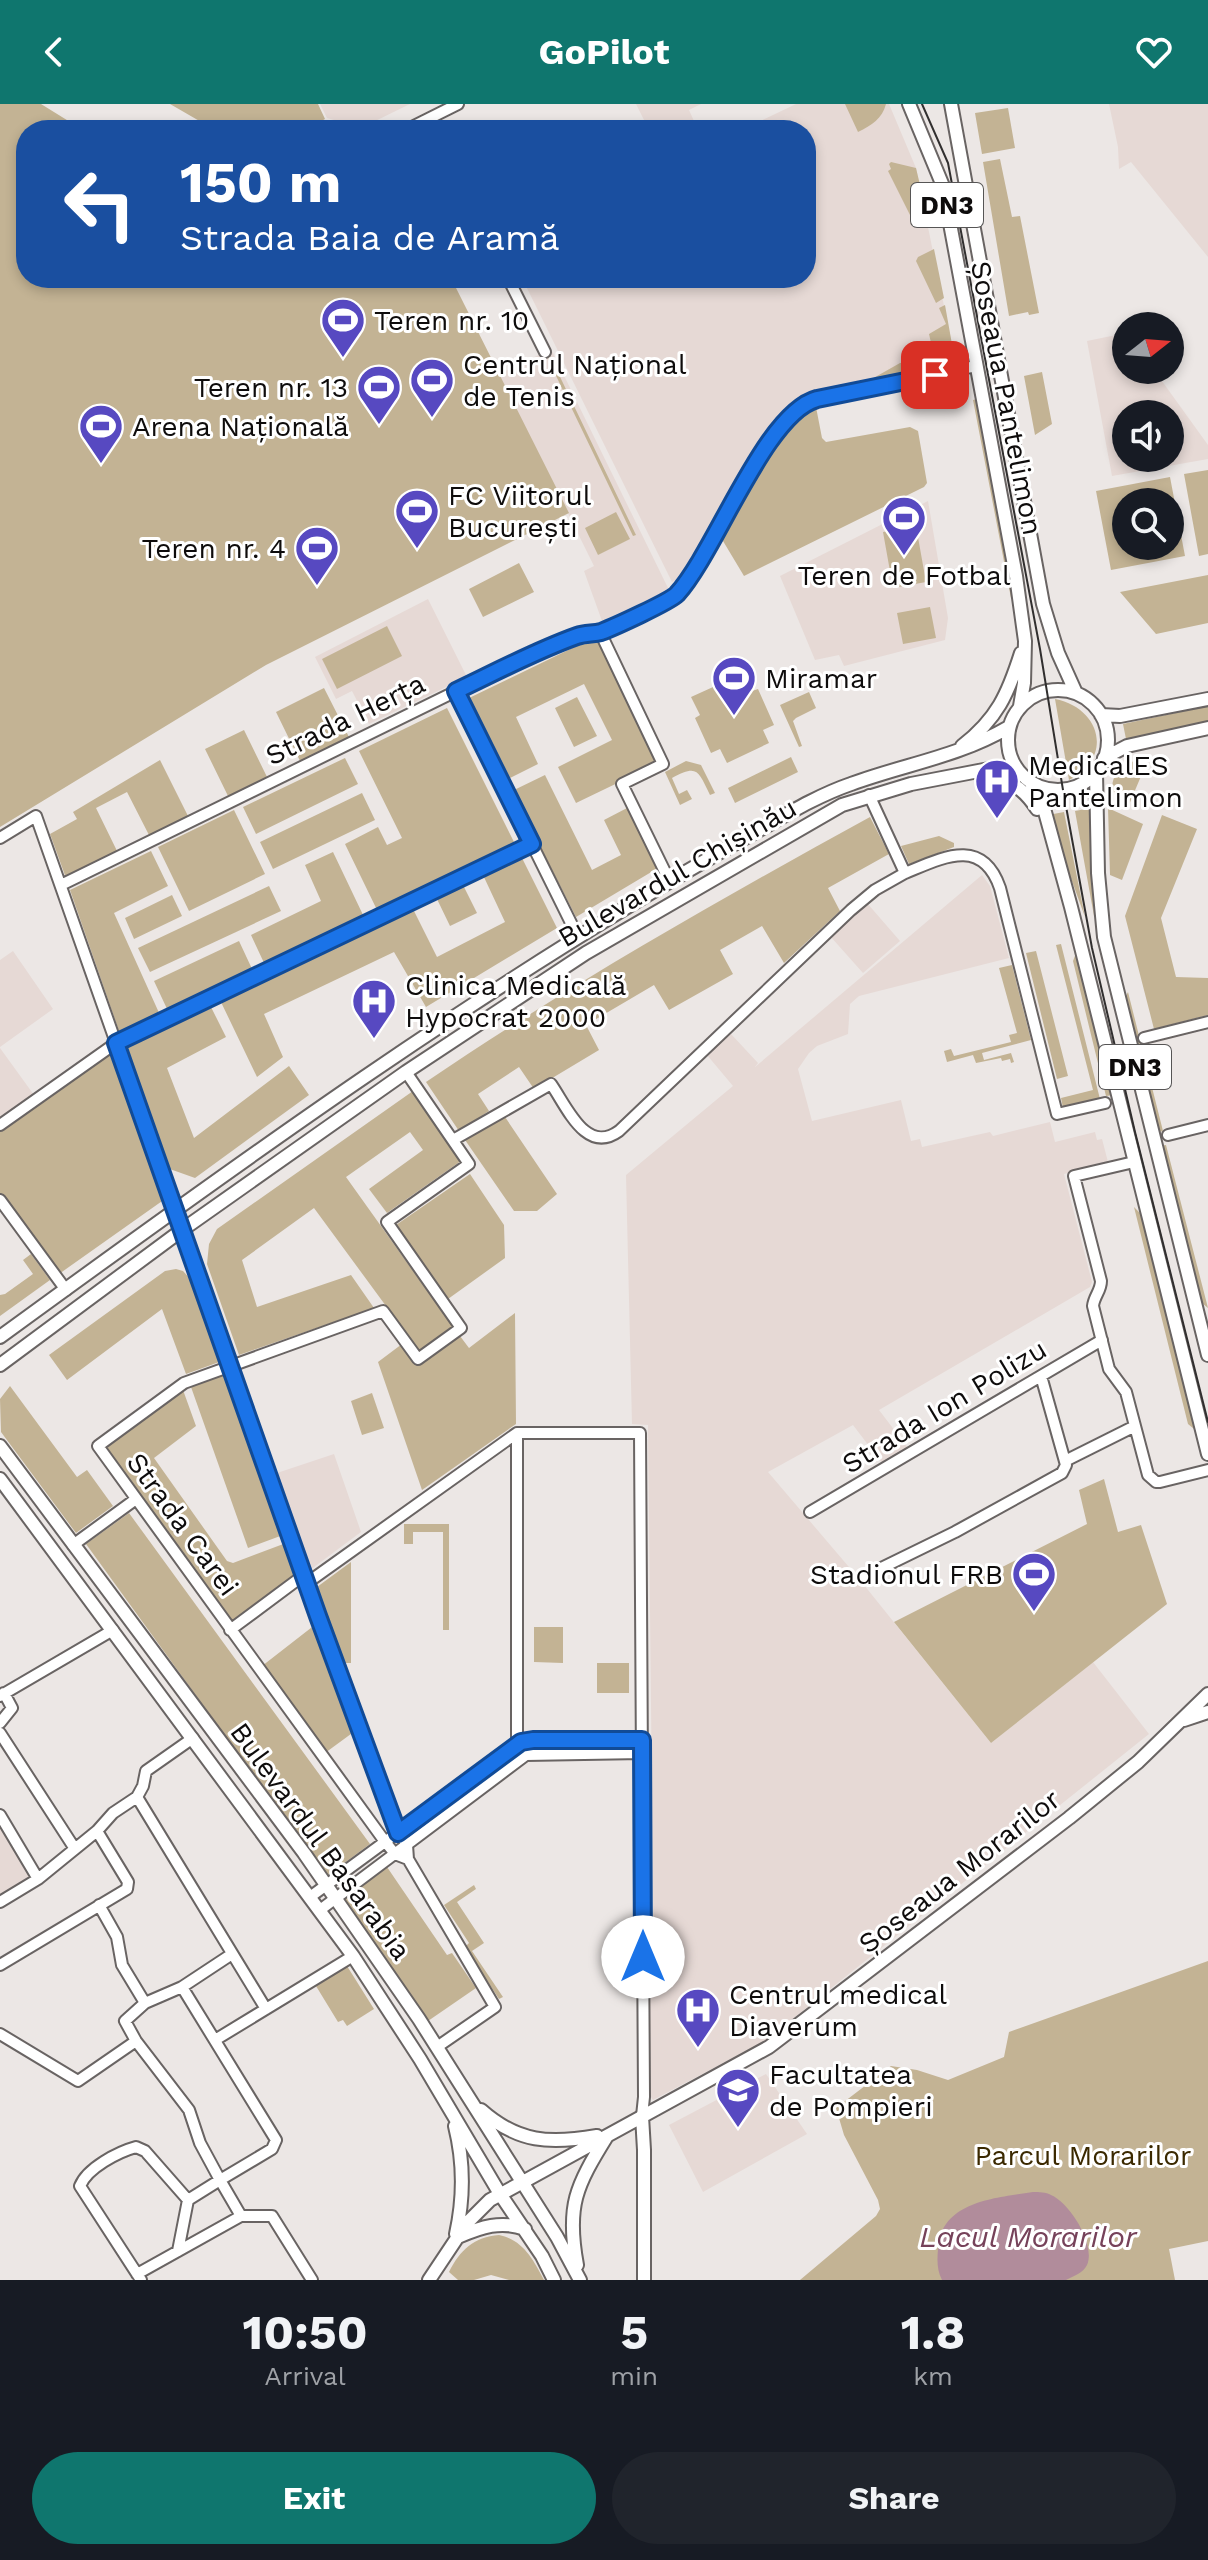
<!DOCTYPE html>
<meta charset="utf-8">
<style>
:root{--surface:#171b24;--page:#20242c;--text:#f1f3f6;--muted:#9ea1a6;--accent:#0f766e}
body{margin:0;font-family:"Work Sans",sans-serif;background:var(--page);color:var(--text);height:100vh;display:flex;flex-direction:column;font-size:30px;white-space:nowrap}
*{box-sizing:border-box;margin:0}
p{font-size:26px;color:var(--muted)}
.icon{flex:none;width:44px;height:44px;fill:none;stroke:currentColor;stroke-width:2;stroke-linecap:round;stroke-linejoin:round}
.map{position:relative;height:2176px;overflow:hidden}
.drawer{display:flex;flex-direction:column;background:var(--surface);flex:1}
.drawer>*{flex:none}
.guide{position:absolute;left:16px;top:16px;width:800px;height:168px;border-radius:32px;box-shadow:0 4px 12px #0003;background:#1a4fa0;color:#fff;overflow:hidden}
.needle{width:52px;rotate:73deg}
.tools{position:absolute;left:1112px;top:208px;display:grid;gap:16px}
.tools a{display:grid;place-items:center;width:72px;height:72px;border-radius:50%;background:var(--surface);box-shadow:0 4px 12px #0003;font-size:40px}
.pin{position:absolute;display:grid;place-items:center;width:68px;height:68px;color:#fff;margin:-34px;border-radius:16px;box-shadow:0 4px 12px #0006}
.me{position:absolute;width:88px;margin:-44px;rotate:0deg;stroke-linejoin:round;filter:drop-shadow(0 0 6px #0008)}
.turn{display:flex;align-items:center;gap:28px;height:168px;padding:0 32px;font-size:36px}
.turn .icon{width:104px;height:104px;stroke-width:2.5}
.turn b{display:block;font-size:56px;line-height:68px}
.eta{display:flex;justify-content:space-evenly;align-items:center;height:136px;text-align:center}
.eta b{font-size:48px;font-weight:700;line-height:56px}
.primary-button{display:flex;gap:16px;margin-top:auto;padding:16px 32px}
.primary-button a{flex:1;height:92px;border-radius:48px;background:var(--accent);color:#fff;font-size:32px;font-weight:700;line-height:92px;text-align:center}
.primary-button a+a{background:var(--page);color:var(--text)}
header{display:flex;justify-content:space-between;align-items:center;height:104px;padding:0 32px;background:var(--accent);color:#fff;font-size:36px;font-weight:700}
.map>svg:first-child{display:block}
.built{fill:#e6d9d5;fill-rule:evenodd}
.green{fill:#c3b394;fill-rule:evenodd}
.water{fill:#b18c9b}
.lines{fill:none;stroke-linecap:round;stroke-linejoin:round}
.minor-casing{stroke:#696463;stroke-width:14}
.major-casing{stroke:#696463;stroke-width:16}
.minor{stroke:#fff;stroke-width:10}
.major{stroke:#fff;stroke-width:12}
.tram{stroke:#312f2f;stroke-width:2}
.route-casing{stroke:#114b97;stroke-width:20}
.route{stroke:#1a73e8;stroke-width:14}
.labels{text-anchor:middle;stroke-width:6;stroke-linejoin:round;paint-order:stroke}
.shield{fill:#fff;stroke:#565555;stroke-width:2}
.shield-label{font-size:26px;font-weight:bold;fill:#0e0c0c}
.poi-label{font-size:28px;fill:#0e0c0c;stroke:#fff;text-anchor:start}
.street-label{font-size:28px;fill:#0e0c0c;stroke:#fff}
.park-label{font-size:28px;fill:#3b2900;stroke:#fff}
.water-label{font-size:30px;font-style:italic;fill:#76425a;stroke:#fff}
</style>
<header><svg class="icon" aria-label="back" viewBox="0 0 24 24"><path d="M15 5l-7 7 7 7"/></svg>GoPilot<svg class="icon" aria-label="heart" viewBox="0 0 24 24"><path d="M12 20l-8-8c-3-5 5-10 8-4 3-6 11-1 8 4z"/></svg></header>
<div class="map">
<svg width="1208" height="2176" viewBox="0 0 1208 2176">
<rect width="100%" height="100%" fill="#ece7e5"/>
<path class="built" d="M320,0H410L361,24L327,14Z
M636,0H701L689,6L698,26H649Z
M796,0H889L916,64L956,261L820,288L795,301L782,312L682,473L672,478L522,174H806V26H742Z
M1109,0H1208V153L1131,58L1119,65L1118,43Z
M1126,229V266H1154L1208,341V355L1112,372L1087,237ZM1126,310H1170V354H1126Z
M551,245L669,486L602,517L584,467L594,462L499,270Z
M928,397L948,514L945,536L844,562L839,551L815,556L780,472Z
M428,495L467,573L369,620L352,587L336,595L315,553Z
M982,771L990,782L1009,854L859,892L850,900L848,930L817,942L809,949L798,965L812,1017L901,996L911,1037L920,1035L922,1043L990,1028L993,1032L1050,1018L1055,1038L1095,1028L1097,1036L1102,1035L1108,1058L1064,1070L1092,1178L1090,1183L879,1306L908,1344L882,1359L853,1321L768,1368L860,1476L991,1639L1093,1558L1149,1630L765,1937L653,1996L649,1990V1903L654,1878L648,1321L632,1320L626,1071L733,982L707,951L731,930L758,959L755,963Z
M867,799L900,837L863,869L830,832Z
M13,847L53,905L0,943V856Z
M0,944L34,991L0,1015Z
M334,1350L361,1428L310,1466L277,1369Z
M0,1722L32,1773L0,1793Z
M766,1970L807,2030L703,2088L669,2021Z"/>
<path class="green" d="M0,0H41L83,26H26V174H451L569,409L266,561L0,723Z
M170,0H318L325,15L305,26H215Z
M845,0H886C882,15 872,21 858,28Z
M1008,4L1015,44L982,50L975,9Z
M1000,55L1012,113L1020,112L1039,209L1029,211L1028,208L1009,212L983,58Z
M891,58L916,64L924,98L921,109L912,115L888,67L891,65L889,60Z
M934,145L944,194L936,199L916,157L918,153Z
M945,201L955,257L870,276L900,259L929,253L928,245L932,243L929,230L946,220L939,204Z
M550,252L636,431L633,432L547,253Z
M1042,268L1052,320L1035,331L1024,272Z
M980,294L1018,493L1011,494L973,296Z
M816,303L822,334L826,338L910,323L918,327L927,379L924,383L744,472L720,432C740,399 780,313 816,303Z
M1208,366V450L1199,452L1184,370Z
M1170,373L1185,452L1111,466L1096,387ZM1126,398H1170V442H1126Z
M616,408L630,435L598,451L585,424Z
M916,422L926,478L893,484L883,428Z
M519,459L534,488L483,513L469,485Z
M1208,471V519L1156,530L1120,488Z
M930,503L936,534L903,540L897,509Z
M387,522L402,552L337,585L322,555Z
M593,534L599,535L659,659L576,699L558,663L612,636L584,580L516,613L538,660L506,676L467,595Z
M744,569L752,587L758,585L774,621L763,626L769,639L727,659L720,645L711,649L695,614L700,611L691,593Z
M324,584L350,635L301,659L276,608Z
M809,588L816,604L796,614L793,617L802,642L799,643L780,601Z
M577,593L597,632L574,643L555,604Z
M1055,595C1101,604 1114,654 1069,676Z
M1208,602V618L1126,635L1123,620Z
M447,604L515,740L378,808L345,740L378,723L387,741L402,734L359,647Z
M244,626L268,675L229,694L205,645Z
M791,653L798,668L735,699L728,684Z
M345,654L358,680L256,730L243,703Z
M160,656L189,714L150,733L127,688L96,704L118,749L66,774L50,730L77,715L73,708Z
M1138,656L1147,658L1128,703C1101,689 1112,662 1138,656Z
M686,657L701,661L715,689L710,691C698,667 698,660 672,674L679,690L687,686L692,695L680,701L665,668Z
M545,671L592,766L621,751L604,716L629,703L658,764L576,813L512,687Z
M362,689L375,716L273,765L260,738Z
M1091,704L1094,812L1075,707Z
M1108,704L1143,720L1122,776L1110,771Z
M234,706L265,770L189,807L158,743Z
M1064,708L1085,813L1048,711Z
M1162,711L1197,725L1161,814L1176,873L1208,874V911L1154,925L1125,812Z
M870,713L889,750L828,784L840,807L784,859L762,822L720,846L733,870L669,906L654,881L586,921L599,946L534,985L519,963L478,990L489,1007L459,1027L426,978C569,881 719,796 870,713Z
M939,732L954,739V743L909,760L901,742Z
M151,747L168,782L114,809L160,911L120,930L70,786Z
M333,748L364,813L265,861L251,831L321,797L305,761Z
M521,752L557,824L426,903L394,848L264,910L283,953L257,973L220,896L413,805L437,853L505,818L483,771Z
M463,781L477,809L450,822L436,793Z
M269,782L281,807L150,868L138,844Z
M172,791L182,812L134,835L125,814Z
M239,837L253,867L168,907L154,877Z
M1061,840L1100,995L1063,1004L1061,994L1093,986L1056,841Z
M1078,844L1114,991L1106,992L1073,857Z
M1036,847L1068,972L1057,975L1026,849Z
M1012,861L1031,936L982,949L984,956L1011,949L1014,958L1011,959L1010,955L1002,957L1001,954L976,959L973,951L947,958L944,947L951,945L954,952L1011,938L1009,931L1017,929L999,864Z
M1128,888L1163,1027L1156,1029L1123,898Z
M210,901L226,933L167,964L194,1034L289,962L309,991L195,1074L167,1064L125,944Z
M113,946L165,1095L59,1170L0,1089V1027Z
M413,987L461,1057L387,1109L369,1085L423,1046L410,1028L346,1073L453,1223L419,1247L314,1104L242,1156L257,1203L351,1171L374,1204L239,1251L207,1160L209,1140L217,1125Z
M503,1010L557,1090L537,1107H514L463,1033Z
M1166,1041L1208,1204L1197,1195L1159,1042Z
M470,1070L504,1121L505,1154L448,1195L396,1121Z
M1134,1103L1145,1114L1200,1330L1188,1320Z
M31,1150L50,1176L0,1212V1191L5,1190L33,1170L23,1156Z
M176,1165L183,1167L194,1179L222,1257L186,1270L162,1205L67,1276L49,1251L165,1167Z
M515,1209L516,1320L422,1386L378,1258L402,1240L418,1261L460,1232L469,1244Z
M227,1270L283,1431L248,1444L191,1283Z
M10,1282L77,1373L87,1366L113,1402L76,1429L1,1328L0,1295Z
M183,1286L196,1322L154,1354L227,1457L233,1459L286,1439L297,1469L231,1519L106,1343Z
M372,1289L384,1324L362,1331L351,1297Z
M1104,1375L1118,1428L1141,1421L1167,1500L991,1639L894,1518L1087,1420L1079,1386Z
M129,1409L370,1740L327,1772L86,1440Z
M404,1420H449V1526H443V1428H413V1440H404Z
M351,1458V1559H343L317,1483Z
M316,1520L355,1627L325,1649L262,1562Z
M534,1523H563V1559L534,1558Z
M597,1559H629V1589H597Z
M387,1763L447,1851L452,1849L476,1884L428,1917L344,1795Z
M474,1781L476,1785L457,1798L484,1839L472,1847L503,1893L499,1895L465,1843L469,1839L444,1801Z
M1208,1857V2137L1169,2145L1175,2176H800L876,2112L880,2105L878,2096L844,2031L836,2004L891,1962L917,1966L948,1976L1004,1953L1009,1928Z
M347,1862L374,1905L347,1922L343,1916L338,1918L316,1882Z
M499,2131C523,2136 533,2155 544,2176H509L491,2171L474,2176H458L449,2168C460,2146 474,2133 499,2131Z"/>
<path class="water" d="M1033,2088C1039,2088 1046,2088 1051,2091C1070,2099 1096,2141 1087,2161C1083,2169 1074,2172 1066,2176H942C937,2166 937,2157 938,2145C941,2097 995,2094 1033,2088Z"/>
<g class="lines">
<g class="minor-casing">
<path id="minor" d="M431,14L437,26
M406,26L458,0
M508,174L545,248
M600,528L663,660L622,680L670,778
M456,587L578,833
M0,734L36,712L318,1512L394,1719L407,1741L408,1755L495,1903L437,1943
M905,769C942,754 982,732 1000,784L1057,1010L1105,999
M61,781L532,550L581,530L600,528L675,492L701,454L766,344L781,324L799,305L817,295L976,262
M1144,934L1208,918
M406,968L469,1060L387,1118L461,1224L418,1255L383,1207L184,1279L98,1342L383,1735L395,1750L408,1755
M0,1021L116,939L532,740
M1168,1031L1208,1021
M453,1036L551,980C567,1003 586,1051 619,1027L851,806L875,786L905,769L869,691
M1134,1058L1074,1072L1101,1177C1101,1187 1094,1192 1093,1202L1109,1265L1126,1288L1148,1371L1156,1378H1160L1208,1366
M0,1096L66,1186
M1065,1357L1135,1322
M810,1408L1102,1236
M73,1441L136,1395
M865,1472L955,1428L1062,1369L1066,1361L1041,1272
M307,1479L517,1329H640L644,1993L642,2012
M230,1526L304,1471
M0,1592L113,1526
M0,1619L12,1604L4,1589
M0,1629L75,1745
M517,1644V1329
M137,1693L266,1905
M0,1711L38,1775
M310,1793L521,1638L533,1636H642
M0,1798L38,1775L97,1727L113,1709L137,1693L143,1682L146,1667L193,1634
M99,1801L117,1833L122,1861L145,1899
M320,1806L526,1651L642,1649
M0,1861L127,1785L128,1778L97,1727
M182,1883L276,2036L272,2045L220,2076L200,2039L189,2006L136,1937L125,1917L145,1899Z
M182,1883L232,1850
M0,1930L78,1977L136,1937
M215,1936L353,1852
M178,2147L188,2096L220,2076L241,2112H272L312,2176
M137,2170L241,2112
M141,2176L80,2082C87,2064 118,2048 136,2043L145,2047L188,2096"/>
</g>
<g class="major-casing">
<path id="major" d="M909,0L943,82L1016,472L1025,537L1024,579L1020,602
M951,0L1043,500L1058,549L1076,589
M1008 636a50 50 0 1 1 100 0a50 50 0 1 1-100 0Z
M1101,611L1120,612L1208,595
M962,642C997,615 1008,590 1021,549
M1104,654L1127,642L1208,624
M1096,669L1098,769L1104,833L1208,1251
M980,671C1006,673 1023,683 1037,705
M1030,677L1045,708L1071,803L1208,1350
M0,1233C241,1057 483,882 743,735C778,716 813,693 851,680C905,660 958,653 1009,623
M0,1261L182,1126L406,968L586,849L842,701L911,680L989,665L1016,664
M0,1342L304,1749L419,1915L557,2133L580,2176
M0,1375L353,1852L420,1955L500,2090L542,2152L554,2176
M1184,1616L1208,1608
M481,2006C518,2039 550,2040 597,2032
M642,2012L644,2046V2176
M455,2022C464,2058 464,2094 456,2130
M458,2133C481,2123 501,2116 525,2125
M577,2161C566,2102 576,2082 607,2032
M429,2176L467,2119L490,2096L769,1943L1069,1714L1138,1658L1208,1590"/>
</g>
<use href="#minor" class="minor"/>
<use href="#major" class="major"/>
<path class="tram" d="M922,0L948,59L1040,545L1063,686L1092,844L1135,1028L1208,1318"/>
</g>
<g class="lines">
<g class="route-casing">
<path id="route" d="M643,1853L642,1636H533L521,1638L398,1729L318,1512L116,939L532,740L456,587C496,568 535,547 577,532C585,529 593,530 601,528C614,523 669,498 677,490C716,447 765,309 817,295L935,271"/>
</g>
<use href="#route" class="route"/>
</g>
<defs>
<g id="stadium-pin" transform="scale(2.3)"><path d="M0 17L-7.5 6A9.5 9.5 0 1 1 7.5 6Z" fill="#5749c1" stroke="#fff"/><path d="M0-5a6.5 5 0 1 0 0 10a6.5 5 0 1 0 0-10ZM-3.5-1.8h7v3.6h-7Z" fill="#fff"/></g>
<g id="hospital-pin" transform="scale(2.3)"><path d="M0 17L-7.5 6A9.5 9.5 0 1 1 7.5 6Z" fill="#5749c1" stroke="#fff"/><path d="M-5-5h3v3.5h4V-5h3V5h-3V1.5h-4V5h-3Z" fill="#fff"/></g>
<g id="university-pin" transform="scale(2.3)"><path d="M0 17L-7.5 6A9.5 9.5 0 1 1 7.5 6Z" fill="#5749c1" stroke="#fff"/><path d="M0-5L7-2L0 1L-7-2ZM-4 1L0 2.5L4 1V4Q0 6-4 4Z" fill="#fff"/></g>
</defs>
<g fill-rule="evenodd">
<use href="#stadium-pin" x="343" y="216"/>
<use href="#stadium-pin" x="432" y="276"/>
<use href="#stadium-pin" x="379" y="283"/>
<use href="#stadium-pin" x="101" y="322"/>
<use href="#stadium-pin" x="417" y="407"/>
<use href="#stadium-pin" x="904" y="414"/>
<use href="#stadium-pin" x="317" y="444"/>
<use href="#stadium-pin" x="734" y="574"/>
<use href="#hospital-pin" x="997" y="677"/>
<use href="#hospital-pin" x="374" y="897"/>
<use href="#stadium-pin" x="1034" y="1470"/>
<use href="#hospital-pin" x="698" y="1906"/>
<use href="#university-pin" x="738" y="1986"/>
</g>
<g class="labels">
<g class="shield">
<rect x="911" y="79" width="72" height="44" rx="6"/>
<rect x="1099" y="941" width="72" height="44" rx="6"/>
</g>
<g class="shield-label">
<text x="947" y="110">DN3</text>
<text x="1135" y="972">DN3</text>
</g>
<g class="poi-label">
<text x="374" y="226">Teren nr. 10</text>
<text x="463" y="270">Centrul Național<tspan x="463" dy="32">de Tenis</tspan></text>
<text x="348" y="293" text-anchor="end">Teren nr. 13</text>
<text x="132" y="332">Arena Națională</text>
<text x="448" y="401">FC Viitorul<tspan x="448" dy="32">București</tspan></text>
<text x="286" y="454" text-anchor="end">Teren nr. 4</text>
<text x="904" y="481" text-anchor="middle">Teren de Fotbal</text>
<text x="765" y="584">Miramar</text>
<text x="1028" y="671">MedicalES<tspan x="1028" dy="32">Pantelimon</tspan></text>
<text x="405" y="891">Clinica Medicală<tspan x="405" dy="32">Hypocrat 2000</tspan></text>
<text x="1003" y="1480" text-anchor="end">Stadionul FRB</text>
<text x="729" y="1900">Centrul medical<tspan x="729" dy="32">Diaverum</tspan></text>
<text x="769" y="1980">Facultatea<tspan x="769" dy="32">de Pompieri</tspan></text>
</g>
<g class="street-label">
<text transform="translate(1007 294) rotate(79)" y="10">Șoseaua Pantelimon</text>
<text transform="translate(345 615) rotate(-26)" y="10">Strada Herța</text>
<text transform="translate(677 768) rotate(-30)" y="10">Bulevardul Chișinău</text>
<text transform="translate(944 1302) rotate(-31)" y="10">Strada Ion Polizu</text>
<text transform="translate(183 1420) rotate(54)" y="10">Strada Carei</text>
<text transform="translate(321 1737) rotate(54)" y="10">Bulevardul Basarabia</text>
<text transform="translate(959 1767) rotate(-38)" y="10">Șoseaua Morarilor</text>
</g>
<g class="park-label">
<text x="1083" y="2061">Parcul Morarilor</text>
</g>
<g class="water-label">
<text x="1028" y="2143">Lacul Morarilor</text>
</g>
</g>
</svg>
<div class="tools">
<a><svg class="needle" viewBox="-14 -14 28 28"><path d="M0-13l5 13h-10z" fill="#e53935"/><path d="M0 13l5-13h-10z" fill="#9ea1a6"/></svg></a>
<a><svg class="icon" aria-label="sound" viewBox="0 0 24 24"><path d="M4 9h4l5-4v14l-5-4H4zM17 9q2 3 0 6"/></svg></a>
<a><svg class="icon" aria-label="search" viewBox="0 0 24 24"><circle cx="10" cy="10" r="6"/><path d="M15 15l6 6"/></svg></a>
</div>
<div class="pin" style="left:935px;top:271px;background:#d93025"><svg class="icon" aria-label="arrive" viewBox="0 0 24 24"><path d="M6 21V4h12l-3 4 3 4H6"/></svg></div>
<svg class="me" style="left:643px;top:1853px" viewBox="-20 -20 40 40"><circle r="19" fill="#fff"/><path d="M0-13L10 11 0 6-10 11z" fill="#1a73e8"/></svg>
<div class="guide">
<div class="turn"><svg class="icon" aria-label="left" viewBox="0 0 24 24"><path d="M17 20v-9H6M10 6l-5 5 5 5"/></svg><div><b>150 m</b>Strada Baia de Aramă</div></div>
</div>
</div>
<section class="drawer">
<div class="eta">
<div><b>10:50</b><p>Arrival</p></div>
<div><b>5</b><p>min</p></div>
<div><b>1.8</b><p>km</p></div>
</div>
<div class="primary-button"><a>Exit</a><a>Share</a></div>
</section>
